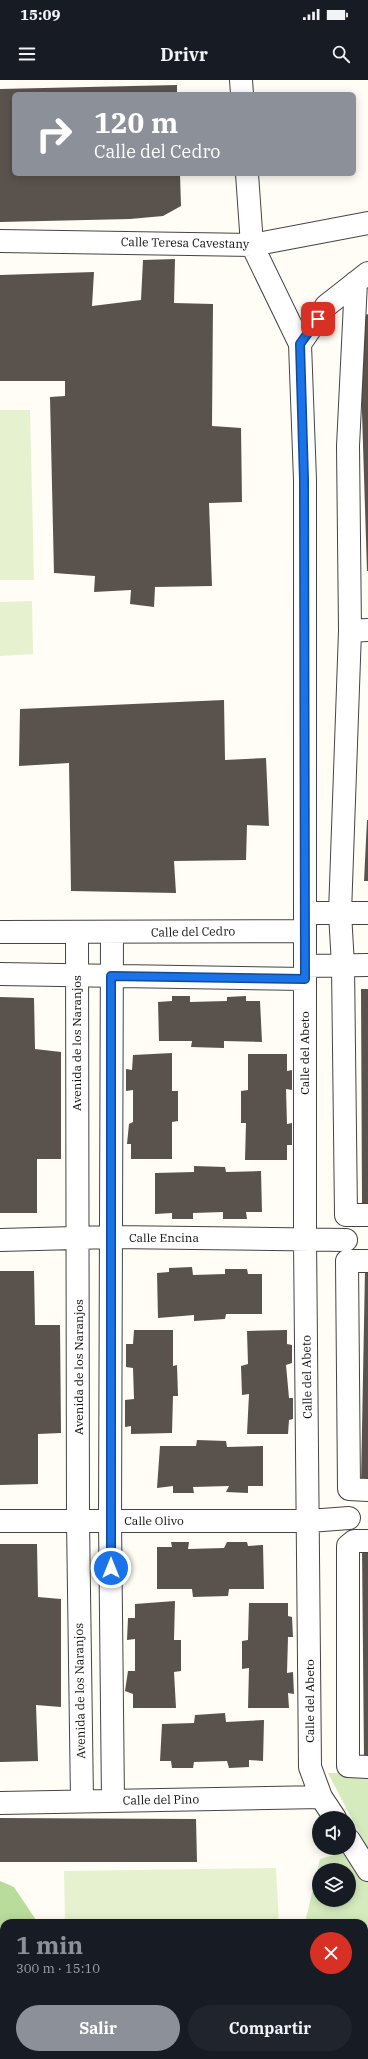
<!DOCTYPE html>
<html lang="es">
<meta charset="utf-8">
<style>
:root{--surface:#171b24;--page:#20242c;--text:#f1f3f6;--muted:#9ea1a6;--accent:#8c9099}
body{margin:0;font-family:"IBM Plex Serif",serif;background:var(--page);color:var(--text);height:100vh;display:flex;flex-direction:column;font-size:15px;white-space:nowrap}
*{box-sizing:border-box;margin:0}
p{font-size:13px;color:var(--muted)}
.icon{flex:none;width:22px;height:22px;fill:none;stroke:currentColor;stroke-width:2;stroke-linecap:round;stroke-linejoin:round}
.map{position:relative;flex:1;overflow:hidden}
.side{position:absolute;left:0px;top:1839px;width:368px;height:140px;display:flex;flex-direction:column;background:var(--surface);border-radius:12px 12px 0 0;box-shadow:0 2px 10px #0003}
.side>*{flex:none}
.hud{position:absolute;left:12px;top:12px;width:344px;height:84px;border-radius:6px;box-shadow:0 2px 10px #0003;background:#8c9099;color:#fff;overflow:hidden}
.controls{position:absolute;left:312px;top:1731px;display:grid;gap:8px}
.controls a{display:grid;place-items:center;width:44px;height:44px;border-radius:50%;background:var(--surface);box-shadow:0 2px 10px #0003;font-size:20px}
.pin{position:absolute;display:grid;place-items:center;width:34px;height:34px;color:#fff;margin:-17px;border-radius:8px;box-shadow:0 2px 6px #0006}
.me{position:absolute;width:44px;margin:-22px;rotate:0deg;stroke-linejoin:round;filter:drop-shadow(0 0 3px #0008)}
.turn{display:flex;align-items:center;gap:14px;height:84px;padding:0 16px;font-size:18px}
.turn .icon{width:52px;height:52px;stroke-width:2.5}
.turn b{display:block;font-size:28px;line-height:34px}
.round{display:grid;place-items:center;flex:none;width:42px;height:42px;border-radius:21px;background:var(--page)}
.head{display:flex;align-items:center;justify-content:space-between;height:68px;padding:0 16px}
h1{font-size:24px;font-weight:700;line-height:30px;color:var(--accent)}
.primary-button{display:flex;gap:8px;margin-top:auto;padding:8px 16px}
.primary-button a{flex:1;height:46px;border-radius:24px;background:var(--accent);color:#fff;font-size:16px;font-weight:700;line-height:46px;text-align:center}
.primary-button a+a{background:var(--page);color:var(--text)}
.status{display:flex;justify-content:space-between;align-items:center;height:28px;padding:0 20px;background:var(--surface);direction:ltr}
.status svg{height:11px;fill:currentColor}
header{display:flex;justify-content:space-between;align-items:center;height:52px;padding:0 16px;background:var(--surface);font-size:18px;font-weight:700}
.map>svg:first-child{display:block}
.green{fill:#d5ebbd;fill-rule:evenodd}
.forest{fill:#b9dc9c}
.pitch{fill:#e6f2cf}
.building{fill:#5a524d}
.lines{fill:none;stroke-linecap:round;stroke-linejoin:round}
.minor-casing{stroke:#444;stroke-width:24}
.path{stroke:#333;stroke-width:2.5;stroke-dasharray:4 2;stroke-linecap:butt}
.minor{stroke:#fff;stroke-width:22}
.route-casing{stroke:#114b97;stroke-width:10}
.route{stroke:#1a73e8;stroke-width:7}
.labels{text-anchor:middle;stroke-width:4;stroke-linejoin:round;paint-order:stroke}
.street-label{font-size:12px;fill:#111;stroke:#fff}
</style>
<div class="status"><b>15:09</b><svg viewBox="0 0 49 12"><path d="M0 12V9h3v3zM5 12V6h3v6zM10 12V3h3v9zM15 12V0h3v12zM26 1h20v11H26zM47 4h2v5h-2z"/></svg></div>
<header><svg class="icon" aria-label="menu" viewBox="0 0 24 24"><path d="M4 6h16M4 12h16M4 18h16"/></svg>Drivr<svg class="icon" aria-label="search" viewBox="0 0 24 24"><circle cx="10" cy="10" r="6"/><path d="M15 15l6 6"/></svg></header>
<div class="map">
<svg width="368" height="1979" viewBox="0 0 368 1979">
<rect width="100%" height="100%" fill="#fffdf5"/>
<path class="green" d="M328,1693L368,1694V1979H0V1837L4,1843V1975H364V1843H305L320,1779L366,1766ZM319,1790H349V1820H319Z"/>
<path class="forest" d="M0,1801L14,1807L38,1843H4V1975H253L263,1979H0Z"/>
<path class="pitch" d="M0,330H30L34,500H0Z
M32,521L33,574L0,576V522Z
M276,1788L279,1843H65L64,1791Z"/>
<path class="building" d="M177,5V14H14V94H180L181,126L163,136L130,139L0,142V9Z
M175,179L174,223L213,224L212,346L241,348L242,422L209,423L212,506L155,507L154,527L130,524L131,510L94,512L95,496L54,493L50,317L65,316V301H0V195L94,192L92,226L141,220L143,180Z
M368,234V491H367L359,238Z
M224,620L225,680L266,678L269,746L247,745L246,780L174,781L176,813L71,811L69,683L19,686L20,629Z
M367,740H368V801H364Z
M361,909H368V1124H362Z
M172,916H190V922L227,921V917L246,916V921H260L262,962L224,961V968L191,967L192,961H159L158,922L172,921Z
M0,917L34,918L35,969L61,972V1079H37V1133H0Z
M172,973V1011H178V1041L172,1042V1079H131V1064H127L129,1044L133,1042V1010L126,1011V989L132,990L133,975Z
M248,974H287V991L292,990V1010L286,1009L287,1044L292,1043V1065H287V1080H245L246,1043H241V1011L248,1010Z
M194,1086L225,1087L226,1092L261,1091L262,1132H246L247,1139H223V1132L193,1133V1139H172V1133L155,1134V1093L194,1092Z
M192,1187L193,1195L225,1194V1189H247L248,1194H262V1234H226L225,1239L194,1241V1235L158,1238L157,1193L169,1192V1188Z
M365,1190H368V1403H361Z
M0,1191H34L35,1245H60L61,1353L38,1354V1404L0,1405Z
M134,1250H173V1286L177,1285L178,1316H173L172,1353L131,1354V1346L125,1347V1320L134,1319L133,1288L126,1287V1264H133Z
M287,1250V1264L292,1265V1283L286,1285L289,1318H293V1339L289,1340L288,1354H247L249,1314L242,1315L241,1286L248,1284L247,1251Z
M197,1360L226,1361L227,1367L263,1366V1406H248V1413L226,1412L229,1406L193,1407L194,1413H173V1406L157,1408L160,1366H196Z
M171,1462H189L188,1469L224,1468L227,1462H247L248,1466L263,1465L264,1509H229L228,1516L193,1517L192,1509H157V1467H172Z
M0,1464H37L38,1517L61,1519V1627L36,1625L38,1681L0,1682Z
M362,1467H368V1680H364Z
M175,1521L174,1560H181V1591L174,1592L176,1628H133V1614L125,1611L128,1591H135V1559L127,1560L128,1538H135V1524Z
M249,1523H288V1536L292,1537L293,1557H288L287,1593L293,1592L294,1614L288,1613L289,1628H248L249,1588L242,1589V1561L248,1560Z
M225,1633L226,1642L264,1640L263,1681L249,1680V1687L229,1688L227,1681L194,1682L193,1688H172L171,1681H160L162,1644L194,1643L195,1635Z
M0,1738L196,1739L197,1782H0Z"/>
<g class="lines">
<g class="minor-casing">
<path id="minor" d="M241,0L242,14
M247,94L252,165L300,264
M0,161L252,165L368,143
M356,202L348,366L350,551L368,550
M350,551L340,833L343,885L346,1135H368
M306,833H368
M0,852L305,851
M77,853L78,1441L82,1721
M112,853L110,1441L113,1721
M305,886L368,885
M0,894L305,899
M0,1160L112,1157L346,1160
M368,1181H347L349,1409L368,1410
M0,1441H309L349,1438
M368,1461H354L348,1466V1686L368,1687
M0,1723L321,1717
M335,1738L321,1717L310,1687L305,1159V400L300,264L326,226L368,193
M349,1760L368,1790
M0,1906L4,1909
M119,1975L128,1979"/>
</g>
<path class="path" d="M87,1975V1979"/>
<use href="#minor" class="minor"/>
</g>
<g class="lines">
<g class="route-casing">
<path id="route" d="M111,1488V896L305,899L304,400L300,264L318,239"/>
</g>
<use href="#route" class="route"/>
</g>
<g class="labels">
<g class="street-label">
<text transform="translate(185 163) rotate(1)" y="4">Calle Teresa Cavestany</text>
<text transform="translate(193 852) rotate(-1)" y="4">Calle del Cedro</text>
<text transform="translate(77 963) rotate(-90)" y="4">Avenida de los Naranjos</text>
<text transform="translate(305 973) rotate(-90)" y="4">Calle del Abeto</text>
<text x="164" y="1162">Calle Encina</text>
<text transform="translate(79 1287) rotate(-90)" y="4">Avenida de los Naranjos</text>
<text transform="translate(307 1297) rotate(-91)" y="4">Calle del Abeto</text>
<text x="154" y="1445">Calle Olivo</text>
<text transform="translate(80 1611) rotate(-91)" y="4">Avenida de los Naranjos</text>
<text transform="translate(310 1621) rotate(-90)" y="4">Calle del Abeto</text>
<text transform="translate(161 1720) rotate(-1)" y="4">Calle del Pino</text>
</g>
</g>
</svg>
<div class="controls">
<a><svg class="icon" aria-label="sound" viewBox="0 0 24 24"><path d="M4 9h4l5-4v14l-5-4H4zM17 9q2 3 0 6"/></svg></a>
<a><svg class="icon" aria-label="layers" viewBox="0 0 24 24"><path d="M12 4l9 5-9 5-9-5zM3 14l9 5 9-5"/></svg></a>
</div>
<div class="pin" style="left:318px;top:239px;background:#d93025"><svg class="icon" aria-label="arrive" viewBox="0 0 24 24"><path d="M6 21V4h12l-3 4 3 4H6"/></svg></div>
<svg class="me" style="left:111px;top:1488px" viewBox="-20 -20 40 40"><circle r="17" fill="#1a73e8" stroke="#fff" stroke-width="3"/><path d="M0-11L8 9 0 5-8 9z" fill="#fff"/></svg>
<div class="hud">
<div class="turn"><svg class="icon" aria-label="right" viewBox="0 0 24 24"><path d="M7 20v-9h11M14 6l5 5-5 5"/></svg><div><b>120 m</b>Calle del Cedro</div></div>
</div>
<section class="side">
<div class="head"><div><h1>1 min</h1><p>300 m · 15:10</p></div><a class="round" style="background:#d93025;color:#fff"><svg class="icon" aria-label="close" viewBox="0 0 24 24"><path d="M6 6l12 12M18 6L6 18"/></svg></a></div>
<div class="primary-button"><a>Salir</a><a>Compartir</a></div>
</section>
</div>
